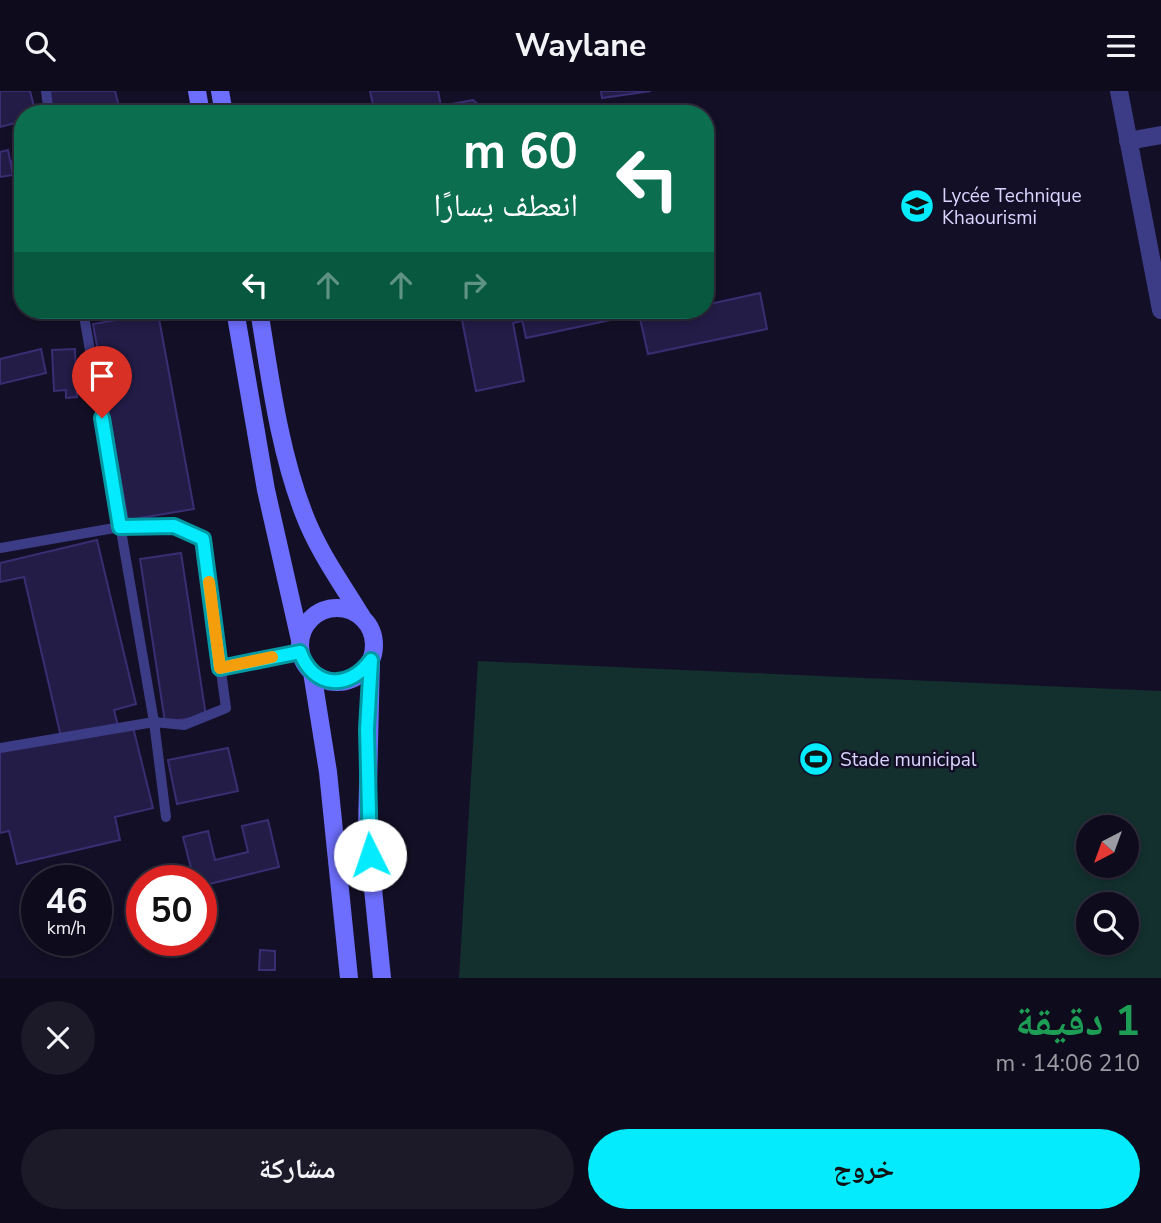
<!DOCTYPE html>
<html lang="ar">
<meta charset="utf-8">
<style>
:root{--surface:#0e0b1c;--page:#1c1929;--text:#f1f3f6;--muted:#9b9ba3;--line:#2e2b3b;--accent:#03ebfc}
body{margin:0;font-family:"Nunito Sans","Noto Naskh Arabic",sans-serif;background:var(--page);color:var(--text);direction:rtl;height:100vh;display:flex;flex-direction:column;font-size:26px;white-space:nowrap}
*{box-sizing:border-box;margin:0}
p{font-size:23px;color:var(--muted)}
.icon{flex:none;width:38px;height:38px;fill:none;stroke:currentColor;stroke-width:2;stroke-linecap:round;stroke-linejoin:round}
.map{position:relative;height:887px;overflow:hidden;direction:ltr}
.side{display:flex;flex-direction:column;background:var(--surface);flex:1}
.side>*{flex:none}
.top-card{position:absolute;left:14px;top:14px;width:700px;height:214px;border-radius:28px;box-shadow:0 4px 10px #0003,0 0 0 2px var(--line);direction:rtl;background:#0b6e4f;color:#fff;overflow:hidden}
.needle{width:46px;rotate:221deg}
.tools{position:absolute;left:1076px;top:724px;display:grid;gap:14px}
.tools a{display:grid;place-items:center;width:63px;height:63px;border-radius:50%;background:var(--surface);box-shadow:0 4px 10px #0003,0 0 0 2px var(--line);font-size:35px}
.speed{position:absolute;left:21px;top:774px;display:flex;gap:14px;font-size:35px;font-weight:700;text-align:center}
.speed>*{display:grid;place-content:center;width:91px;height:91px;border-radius:50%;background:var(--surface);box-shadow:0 4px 10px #0003,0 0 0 2px var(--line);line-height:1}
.speed small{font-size:18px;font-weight:400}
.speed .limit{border:10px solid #d22;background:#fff;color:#111}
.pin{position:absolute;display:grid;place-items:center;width:60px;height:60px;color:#fff;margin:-72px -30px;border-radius:50% 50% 50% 0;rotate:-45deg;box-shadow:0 0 7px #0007}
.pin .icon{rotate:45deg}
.me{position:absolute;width:77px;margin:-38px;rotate:356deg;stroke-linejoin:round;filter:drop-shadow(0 0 5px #0008)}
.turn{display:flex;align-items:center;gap:24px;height:147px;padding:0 21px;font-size:32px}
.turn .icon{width:91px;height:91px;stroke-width:2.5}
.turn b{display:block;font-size:49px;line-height:60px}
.lanes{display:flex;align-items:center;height:66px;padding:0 21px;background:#0003;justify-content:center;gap:35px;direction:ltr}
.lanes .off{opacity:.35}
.round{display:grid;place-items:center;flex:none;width:74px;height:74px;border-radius:37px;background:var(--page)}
.headline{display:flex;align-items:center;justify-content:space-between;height:119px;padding:0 21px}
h1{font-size:42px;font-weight:700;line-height:52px;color:#1e9e55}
.cta{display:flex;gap:14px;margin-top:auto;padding:14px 21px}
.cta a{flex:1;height:80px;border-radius:42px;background:var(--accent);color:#111;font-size:28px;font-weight:700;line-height:80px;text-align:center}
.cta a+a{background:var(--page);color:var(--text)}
header{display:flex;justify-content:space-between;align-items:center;height:91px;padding:0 21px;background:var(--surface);font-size:32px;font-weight:700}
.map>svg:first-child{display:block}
.green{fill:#13302e;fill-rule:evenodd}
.building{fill:#231c47;stroke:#3a2e73;stroke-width:2}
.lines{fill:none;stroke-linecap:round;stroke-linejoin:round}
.service{stroke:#3c3b85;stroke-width:10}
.minor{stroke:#3c3b85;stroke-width:18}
.secondary{stroke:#6d6efd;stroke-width:18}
.route-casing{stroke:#0299a4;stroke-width:18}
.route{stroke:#03ebfc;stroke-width:12}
.slow{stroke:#f59e0b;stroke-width:12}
.labels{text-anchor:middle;stroke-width:5;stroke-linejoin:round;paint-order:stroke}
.poi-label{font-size:19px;fill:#d9d5ff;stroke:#130f26;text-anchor:start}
</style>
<header><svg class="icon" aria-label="menu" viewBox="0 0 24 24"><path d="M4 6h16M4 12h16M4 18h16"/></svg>Waylane<svg class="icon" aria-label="search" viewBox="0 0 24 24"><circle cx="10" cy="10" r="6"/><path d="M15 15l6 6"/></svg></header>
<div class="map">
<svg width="1161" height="887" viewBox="0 0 1161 887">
<rect width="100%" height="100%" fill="#130f26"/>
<path class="green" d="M478,570L1161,600V887H459ZM1088,737H1127V775H1088ZM1088,814H1127V852H1088Z"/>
<path class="building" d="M0,0H30L36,23H23V30L0,36Z
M47,0H115L121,23H52Z
M370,0H438L441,15L473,9L479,14L481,23H375Z
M601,0H651L602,7Z
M320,13L322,23H306L305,16Z
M8,59L13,84L0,86V61Z
M23,61V84L11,71Z
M760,202L767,238L648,263L639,223L526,247L520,219H654L655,225L682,219H705V214Z
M460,219H519L522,230L513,232L524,290L476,300Z
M158,222L194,418L128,429L93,233Z
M41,258L46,282L0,293V268Z
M75,258L77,306L66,307V299L54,300L52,259Z
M97,449L136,613L114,619L119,639L133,636L153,717L115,726L120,749L17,773L9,740L0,742V660L61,646L24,486L0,491V472Z
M181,462L206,625L165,631L140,468Z
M228,657L238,700L177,713L168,669Z
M268,729L279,776L201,795V789H194L183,746L208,740L215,769L248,761L242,735Z
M260,859L275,860V879H259Z"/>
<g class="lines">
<path class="service" d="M46,0L49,23
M83,219L154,631L166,726
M0,457L120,436L174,434L203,448L226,617L184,634L154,631L0,657
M221,577L301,561"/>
<path class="minor" d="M1119,0L1161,219
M1128,50L1161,44"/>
<path class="secondary" d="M197,0L201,23
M220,0L224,23
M235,219L266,399L300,549
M259,219C270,286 279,359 304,423C318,460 342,493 362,526
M300 554a37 37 0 1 1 74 0a37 37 0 1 1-74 0Z
M371,569L367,738L382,887
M312,581L328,681L349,887"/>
</g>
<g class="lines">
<g class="route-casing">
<path id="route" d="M102,327L120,436L174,435L203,448L220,577L300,561C314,598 349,599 371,569L367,638L370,764"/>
</g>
<use href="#route" class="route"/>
<path class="slow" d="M209,491L220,577L272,566"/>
</g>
<defs>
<g id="school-disc" transform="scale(1.75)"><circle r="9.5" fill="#03ebfc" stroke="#130f26"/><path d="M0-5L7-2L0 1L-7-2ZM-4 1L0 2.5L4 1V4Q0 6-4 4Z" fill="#111"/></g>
<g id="stadium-disc" transform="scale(1.75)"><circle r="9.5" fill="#03ebfc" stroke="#130f26"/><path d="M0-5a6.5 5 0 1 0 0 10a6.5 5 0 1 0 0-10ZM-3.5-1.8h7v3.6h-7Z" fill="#111"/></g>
</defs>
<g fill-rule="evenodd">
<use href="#school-disc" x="917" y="115"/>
<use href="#stadium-disc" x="816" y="668"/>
</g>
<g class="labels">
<g class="poi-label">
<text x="942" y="111">Lycée Technique<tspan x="942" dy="22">Khaourismi</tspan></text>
<text x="840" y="675">Stade municipal</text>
</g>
</g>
</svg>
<div class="tools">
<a><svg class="needle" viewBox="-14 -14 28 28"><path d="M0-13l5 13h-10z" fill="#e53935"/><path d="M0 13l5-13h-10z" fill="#9b9ba3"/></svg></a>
<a><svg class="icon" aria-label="search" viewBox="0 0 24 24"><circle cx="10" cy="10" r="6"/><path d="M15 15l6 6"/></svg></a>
</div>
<div class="speed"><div>46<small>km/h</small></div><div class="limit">50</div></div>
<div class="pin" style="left:102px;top:327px;background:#d93025"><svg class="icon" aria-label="arrive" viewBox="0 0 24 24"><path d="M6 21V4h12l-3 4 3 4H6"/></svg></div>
<svg class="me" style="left:370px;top:764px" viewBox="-20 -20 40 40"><circle r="19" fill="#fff"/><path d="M0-13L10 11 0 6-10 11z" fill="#03ebfc"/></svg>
<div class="top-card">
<div class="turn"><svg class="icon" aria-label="left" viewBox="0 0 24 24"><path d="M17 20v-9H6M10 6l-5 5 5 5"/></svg><div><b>60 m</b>انعطف يسارًا</div></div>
<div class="lanes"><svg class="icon" aria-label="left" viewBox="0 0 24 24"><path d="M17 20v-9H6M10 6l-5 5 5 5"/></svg><svg class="icon off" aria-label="ahead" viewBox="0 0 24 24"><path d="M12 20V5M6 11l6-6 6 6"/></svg><svg class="icon off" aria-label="ahead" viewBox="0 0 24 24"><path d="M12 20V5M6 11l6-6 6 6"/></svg><svg class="icon off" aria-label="right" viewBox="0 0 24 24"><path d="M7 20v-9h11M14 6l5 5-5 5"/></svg></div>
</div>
</div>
<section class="side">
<div class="headline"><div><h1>1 دقيقة</h1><p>210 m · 14:06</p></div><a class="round"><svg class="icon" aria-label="close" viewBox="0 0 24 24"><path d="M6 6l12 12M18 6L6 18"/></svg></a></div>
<div class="cta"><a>خروج</a><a>مشاركة</a></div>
</section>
